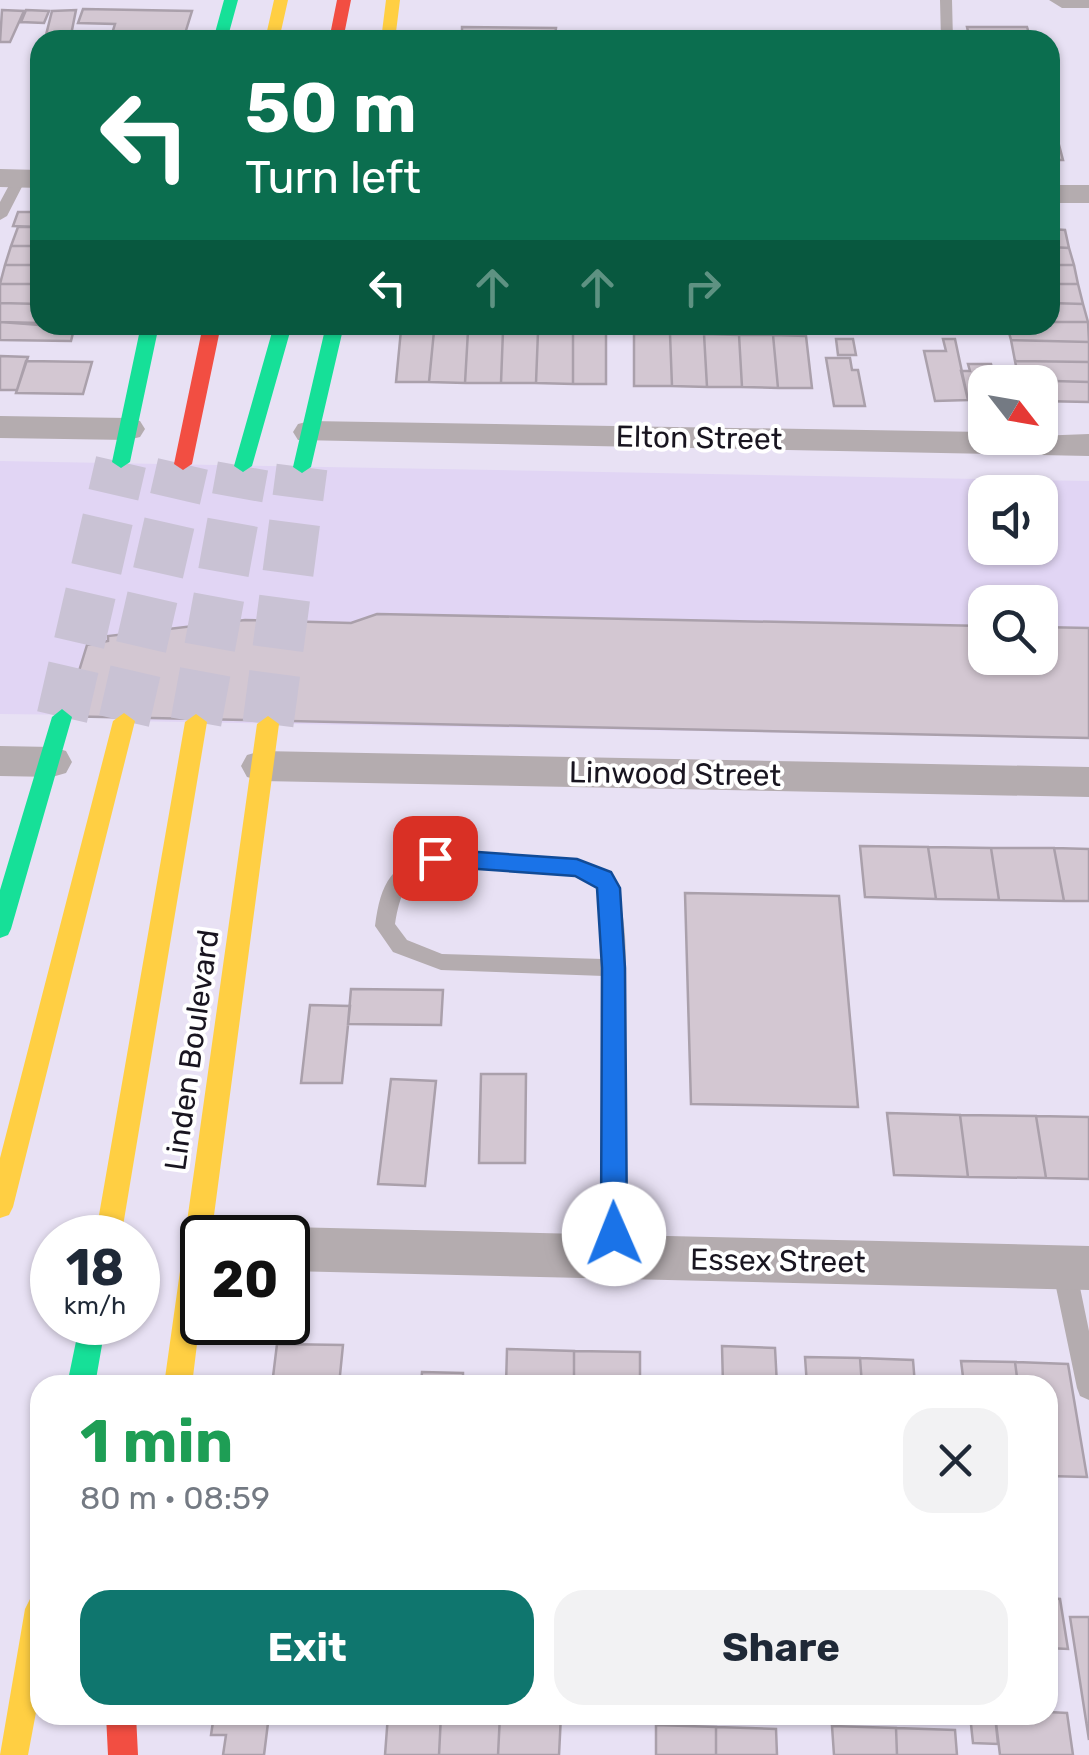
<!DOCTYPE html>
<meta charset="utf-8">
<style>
:root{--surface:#fff;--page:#f2f2f3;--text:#1f2937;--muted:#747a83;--accent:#0f766e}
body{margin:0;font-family:Rubik,sans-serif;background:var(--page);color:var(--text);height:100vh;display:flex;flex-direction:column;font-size:38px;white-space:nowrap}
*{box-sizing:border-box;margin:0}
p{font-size:32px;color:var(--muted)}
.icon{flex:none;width:55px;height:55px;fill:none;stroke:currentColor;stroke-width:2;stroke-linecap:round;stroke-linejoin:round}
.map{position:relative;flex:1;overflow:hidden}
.panel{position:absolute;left:30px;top:1375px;width:1028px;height:350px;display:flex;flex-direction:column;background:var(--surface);border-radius:30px;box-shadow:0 2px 8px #0004}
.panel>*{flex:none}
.hud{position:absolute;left:30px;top:30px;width:1030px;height:305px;border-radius:30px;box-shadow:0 2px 8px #0004;background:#0b6e4f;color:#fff;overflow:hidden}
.needle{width:65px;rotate:121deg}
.tools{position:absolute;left:968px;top:365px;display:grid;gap:20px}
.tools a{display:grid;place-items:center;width:90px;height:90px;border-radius:20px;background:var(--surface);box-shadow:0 2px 8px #0004;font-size:50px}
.speed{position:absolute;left:30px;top:1215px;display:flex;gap:20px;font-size:50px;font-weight:700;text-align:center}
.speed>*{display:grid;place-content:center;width:130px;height:130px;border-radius:50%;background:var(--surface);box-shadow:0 2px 8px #0004;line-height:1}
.speed small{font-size:25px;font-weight:400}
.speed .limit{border:5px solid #111;border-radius:15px;background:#fff;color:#111}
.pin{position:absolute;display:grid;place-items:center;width:85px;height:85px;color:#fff;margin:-42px;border-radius:20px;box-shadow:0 5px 15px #0006}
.me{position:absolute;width:110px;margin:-55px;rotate:359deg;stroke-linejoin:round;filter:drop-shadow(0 0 8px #0008)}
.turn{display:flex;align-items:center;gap:35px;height:210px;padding:0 50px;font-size:45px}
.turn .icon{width:130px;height:130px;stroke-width:2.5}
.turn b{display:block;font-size:70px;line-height:85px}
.lanes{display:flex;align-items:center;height:95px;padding:0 50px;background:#0003;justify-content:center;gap:50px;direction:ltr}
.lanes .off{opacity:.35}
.round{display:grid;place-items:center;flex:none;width:105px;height:105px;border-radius:30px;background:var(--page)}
.head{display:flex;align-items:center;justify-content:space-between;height:170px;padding:0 50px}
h1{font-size:60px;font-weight:700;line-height:75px;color:#1e9e55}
.cta{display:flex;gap:20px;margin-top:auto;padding:20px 50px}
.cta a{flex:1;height:115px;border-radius:30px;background:var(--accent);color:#fff;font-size:40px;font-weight:700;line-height:115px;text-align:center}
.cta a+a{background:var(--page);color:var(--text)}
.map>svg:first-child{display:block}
.built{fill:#e1d5f4;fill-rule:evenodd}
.building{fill:#d3c7d2;stroke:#aaa0ab;stroke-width:2.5}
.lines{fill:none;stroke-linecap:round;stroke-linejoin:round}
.secondary-tunnel{stroke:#c9c2d4;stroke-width:51;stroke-dasharray:51 25;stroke-linecap:butt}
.highway-tunnel{stroke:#c9c2d4;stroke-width:51;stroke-dasharray:51 25;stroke-linecap:butt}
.lane{fill:#b4acaf;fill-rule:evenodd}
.street{fill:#b4acaf;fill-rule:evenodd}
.fast{fill:#16e098;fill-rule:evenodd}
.slow{fill:#ffcf43;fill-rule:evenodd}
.jam{fill:#f24e42;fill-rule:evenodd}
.route{fill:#1a73e8;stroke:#114b97;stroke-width:2.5}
.labels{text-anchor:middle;stroke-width:8;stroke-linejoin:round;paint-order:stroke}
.street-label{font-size:30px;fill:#191520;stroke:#fff}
</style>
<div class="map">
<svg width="1089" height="1755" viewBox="0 0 1089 1755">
<rect width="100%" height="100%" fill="#e8e1f4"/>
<path class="built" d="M0,461L1089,481V738L124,721L88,715L0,714ZM985,492H1040V548H985ZM985,602H1040V658H985Z"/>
<path class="building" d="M83,9L192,11L183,40H110L115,24L78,23Z
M2,10L24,11L10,42H0Z
M26,10L49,11L44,23L21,22Z
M76,10L71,35H46L52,11Z
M462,27L556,28L555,36L811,40H450L451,32H462Z
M967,27H1027L1031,40H970Z
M1050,111L1063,160H1050Z
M18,212H40V227L13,226Z
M18,227H40V246H11Z
M1050,229L1065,230L1069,248L1050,247Z
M11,246H40V265H5Z
M1050,247L1069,248L1074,265H1050Z
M5,265H40V284H0Z
M1050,265H1074L1078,284H1050Z
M0,284H40V304L0,303Z
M1050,284H1078L1083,304L1050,303Z
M0,303L40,304V323L0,322Z
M1050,303L1083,304L1088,322H1050Z
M0,322L40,325H75L71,341L0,340Z
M1050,322H1088L1089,342L1011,340L1007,325H1050Z
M869,325H943V329L870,328Z
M401,330L434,331L429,382H396Z
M434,331H468L465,383L429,382Z
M468,331H503L501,383H465Z
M503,331L538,332L536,383H501Z
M538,332H573V384L536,383Z
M573,332L606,333V384H573Z
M634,334H670L672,386H634Z
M670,334H704L707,387L672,386Z
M704,334L739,335L742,387H707Z
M739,335H773L778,388L742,387Z
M773,335L806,336L812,388H778Z
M836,339H853L856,355H838Z
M943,339H955L968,400L935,401L924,351H946Z
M1011,340L1089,342V362L1015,361Z
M0,356L28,357L17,390H0Z
M826,358H850L852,370H858L865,406H834Z
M26,361L92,362L83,394L16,393Z
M1015,361L1089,362V382L1019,380Z
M968,364H991L996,382H985V400H968L961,371H970Z
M1019,380L1089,382V402L1040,401V382Z
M377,614L985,626V658H1040V627L1089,628V738L57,716L69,669L79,671L87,645L108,641V636L245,620L351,623Z
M860,846L928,847L936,899L865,897Z
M928,847L991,848L999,900L936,899Z
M991,848H1054L1064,901L999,900Z
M1054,848L1089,849V901H1064Z
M685,893L839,896L858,1107L691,1104Z
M351,989L443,990L441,1025L348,1024Z
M310,1005L350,1006L342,1083H301Z
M481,1074H526L525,1163H479Z
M391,1079L436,1081L425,1186L378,1184Z
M887,1113L960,1115L968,1177L894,1175Z
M960,1115L1036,1116L1046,1178L968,1177Z
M1036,1116L1089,1117V1179L1046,1178Z
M277,1344L343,1345L339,1385H272Z
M722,1346L775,1348L777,1385H723Z
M507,1349L574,1351V1385H506Z
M574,1351L640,1352V1385H574Z
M805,1357L860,1358L862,1385H807Z
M860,1358L913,1360L915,1385H862Z
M961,1361L1015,1362L1018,1385H964Z
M1015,1362L1068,1364L1087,1477L1048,1476V1385H1018Z
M422,1372L463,1373V1385H421Z
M1048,1598L1060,1599L1068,1649L1048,1648Z
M1070,1617H1089V1740Z
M1048,1712L1067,1713L1073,1755H1000L995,1715Z
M214,1715H269L264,1755H223L226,1735H211Z
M388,1715H441L439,1755H385Z
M441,1715H500L498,1755H439Z
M500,1715H561L559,1755H498Z
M970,1715H995L998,1744L973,1743Z
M656,1725L716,1727V1755H656Z
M832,1726L896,1728L897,1755H834Z
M716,1727L776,1729L777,1755H716Z
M896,1728L955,1730L957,1755H897Z"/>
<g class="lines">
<path class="secondary-tunnel" d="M62,717L121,462
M268,724L302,467"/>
<path class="highway-tunnel" d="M124,721L183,464
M196,722L243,466"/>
<path class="lane" d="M940,0H952L953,40H941Z
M14,176L26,179L7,216L0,220V202Z
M435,850L577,860L610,873C633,919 624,982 625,1033C625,1107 625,1182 626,1257L622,1264L614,1267L606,1264L602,1257L604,976L441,970L393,952L375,926C381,881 391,865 435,850ZM436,866L576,876L595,883L601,902L603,959L442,954L407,940L395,924C400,893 406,878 436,866Z
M1064,1257L1072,1261L1076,1268L1089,1331V1400L1080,1396L1077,1388L1052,1268L1056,1261Z"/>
<path class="street" d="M1049,0H1089V8H1062Z
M0,169L40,170V188L0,187Z
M1050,185H1089V203H1050Z
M0,416L128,418L140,421L145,429L140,437L128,440L0,438Z
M310,421L985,432V438L1089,434V456L298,440L293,432L298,424Z
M0,746L52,747L66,751L72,762L66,773L52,777L0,776Z
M261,751L1089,767V797L261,781L247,777L241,766L247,755Z
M288,1227L1089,1246V1290L288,1271V1238H269Z"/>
<path class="fast" d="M224,0H238L227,40H213Z
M141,325H159L130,462L121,468L112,462Z
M274,325H292L252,466L243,472L234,466Z
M326,325H344L311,467L302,473L293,467Z
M62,709L72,717L11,929L8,935L0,938V890L52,717Z
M80,1322H106L95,1385H67Z"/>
<path class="slow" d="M274,0H288L279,40H265Z
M386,0H400L395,40H381Z
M124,713L135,721L13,1207L9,1215L0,1218V1158L113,721Z
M196,714L207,722L121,1238H95L185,722Z
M268,716L279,724L211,1238H202V1303L192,1385H164L257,724Z
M40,1594V1691L28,1755H0L25,1609L30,1599Z"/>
<path class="jam" d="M337,0H351L343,40H329Z
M203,325H221L192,464L183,470L174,464Z
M106,1715H136L138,1755H108Z"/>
</g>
<path class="route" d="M435,849L577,859L611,872L620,888L625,968L627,1234L624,1243L614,1246L605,1243L601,1234L602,968L597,888L575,876L435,866L424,858Z"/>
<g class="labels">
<g class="street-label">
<text transform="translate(699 438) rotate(1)" y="10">Elton Street</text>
<text transform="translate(675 774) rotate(1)" y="10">Linwood Street</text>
<text transform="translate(192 1050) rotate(-82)" y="10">Linden Boulevard</text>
<text transform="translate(778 1261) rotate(1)" y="10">Essex Street</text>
</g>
</g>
</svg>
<div class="tools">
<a><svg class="needle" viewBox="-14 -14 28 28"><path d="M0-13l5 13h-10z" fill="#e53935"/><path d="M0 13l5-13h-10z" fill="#747a83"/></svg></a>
<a><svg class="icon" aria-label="sound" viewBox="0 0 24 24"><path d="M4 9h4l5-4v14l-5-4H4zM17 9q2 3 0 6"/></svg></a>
<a><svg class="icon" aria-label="search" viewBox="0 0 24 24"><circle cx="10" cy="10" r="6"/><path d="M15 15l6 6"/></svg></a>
</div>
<div class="speed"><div>18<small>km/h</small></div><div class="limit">20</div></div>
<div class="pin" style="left:435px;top:858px;background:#d93025"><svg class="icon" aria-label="arrive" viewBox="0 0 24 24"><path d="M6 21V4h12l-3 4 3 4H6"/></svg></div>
<svg class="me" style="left:614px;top:1234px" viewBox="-20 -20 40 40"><circle r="19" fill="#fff"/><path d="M0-13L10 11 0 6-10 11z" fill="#1a73e8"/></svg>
<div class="hud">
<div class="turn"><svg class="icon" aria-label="left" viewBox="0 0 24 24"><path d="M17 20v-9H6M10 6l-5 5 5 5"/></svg><div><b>50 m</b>Turn left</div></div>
<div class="lanes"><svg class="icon" aria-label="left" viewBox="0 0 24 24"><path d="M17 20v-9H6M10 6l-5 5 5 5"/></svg><svg class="icon off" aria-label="ahead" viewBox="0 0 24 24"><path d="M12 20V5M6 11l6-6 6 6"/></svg><svg class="icon off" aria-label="ahead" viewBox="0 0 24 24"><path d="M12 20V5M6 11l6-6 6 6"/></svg><svg class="icon off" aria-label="right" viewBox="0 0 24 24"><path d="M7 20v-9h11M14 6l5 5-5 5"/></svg></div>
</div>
<section class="panel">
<div class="head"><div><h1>1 min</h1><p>80 m · 08:59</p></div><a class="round"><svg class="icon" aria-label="close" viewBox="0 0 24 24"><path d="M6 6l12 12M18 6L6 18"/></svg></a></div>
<div class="cta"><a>Exit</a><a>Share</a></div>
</section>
</div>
